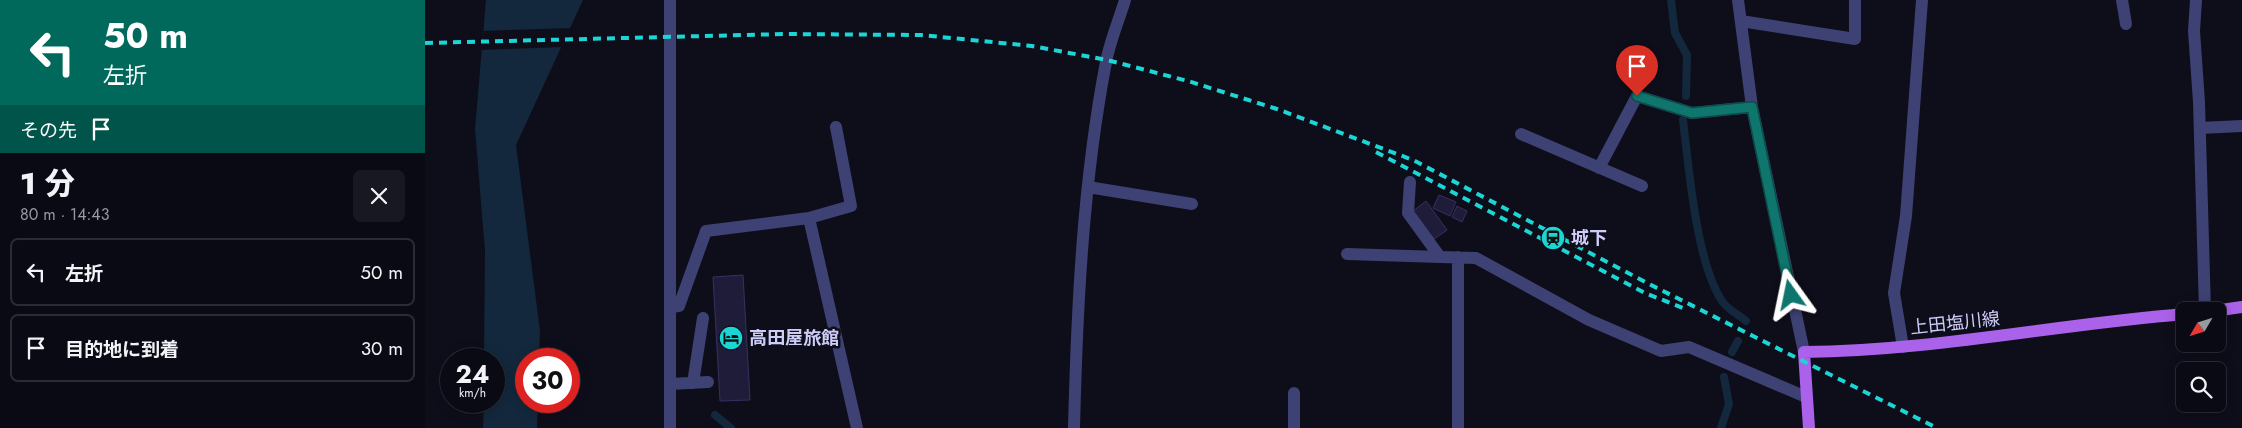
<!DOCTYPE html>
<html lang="ja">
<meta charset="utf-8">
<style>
:root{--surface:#0a0a14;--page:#181822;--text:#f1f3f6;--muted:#999aa0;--line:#2a2b34}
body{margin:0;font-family:Jost,"Noto Sans JP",sans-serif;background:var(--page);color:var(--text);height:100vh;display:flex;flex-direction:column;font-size:19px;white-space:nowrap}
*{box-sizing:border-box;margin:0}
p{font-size:16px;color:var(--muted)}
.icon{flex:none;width:28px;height:28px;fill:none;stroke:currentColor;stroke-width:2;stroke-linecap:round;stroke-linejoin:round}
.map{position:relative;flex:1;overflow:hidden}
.details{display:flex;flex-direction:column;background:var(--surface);width:425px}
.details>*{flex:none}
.top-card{background:#00695c;color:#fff;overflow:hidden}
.needle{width:32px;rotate:231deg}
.buttons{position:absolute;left:1751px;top:302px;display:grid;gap:10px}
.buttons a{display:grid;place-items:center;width:50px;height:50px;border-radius:8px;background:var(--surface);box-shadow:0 2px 12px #0003,0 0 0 1px var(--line);font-size:25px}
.speed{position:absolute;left:15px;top:348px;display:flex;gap:10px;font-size:25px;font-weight:700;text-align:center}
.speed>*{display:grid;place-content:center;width:65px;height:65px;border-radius:50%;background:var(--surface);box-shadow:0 2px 12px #0003,0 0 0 1px var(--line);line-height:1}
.speed small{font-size:12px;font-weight:400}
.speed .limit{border:8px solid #d22;background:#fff;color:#111}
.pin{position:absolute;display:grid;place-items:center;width:42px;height:42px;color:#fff;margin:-51px -21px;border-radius:50% 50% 50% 0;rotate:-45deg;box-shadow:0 0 5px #0007}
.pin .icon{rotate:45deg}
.me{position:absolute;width:55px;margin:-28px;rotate:348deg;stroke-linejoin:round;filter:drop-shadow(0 0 4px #0008)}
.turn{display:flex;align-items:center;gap:18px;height:105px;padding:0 20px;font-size:22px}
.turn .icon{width:65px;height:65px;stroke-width:2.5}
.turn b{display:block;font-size:35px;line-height:42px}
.then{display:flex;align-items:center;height:48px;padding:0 20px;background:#0003;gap:10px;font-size:19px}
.round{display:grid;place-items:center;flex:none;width:52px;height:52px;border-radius:8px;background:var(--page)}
.head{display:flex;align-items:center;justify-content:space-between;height:85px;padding:0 20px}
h1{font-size:30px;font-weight:800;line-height:38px}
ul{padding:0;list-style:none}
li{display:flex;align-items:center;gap:15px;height:68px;margin:0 10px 8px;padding:0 10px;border:2px solid var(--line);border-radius:8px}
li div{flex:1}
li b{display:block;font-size:19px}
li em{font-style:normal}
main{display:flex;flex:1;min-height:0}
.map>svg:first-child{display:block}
.water{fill:#13283d}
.pier{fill:#0e0d1a}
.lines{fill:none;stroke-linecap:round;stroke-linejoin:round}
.stream{stroke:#13283d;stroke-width:8}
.building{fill:#1f1c39;stroke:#353162}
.minor{stroke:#3e4173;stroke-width:12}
.major{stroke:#aa62ea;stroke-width:12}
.rail{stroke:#1cd5d5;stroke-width:4;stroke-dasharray:8 6;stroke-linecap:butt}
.route-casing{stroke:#0a4d48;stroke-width:12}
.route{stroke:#0f766e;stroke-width:9}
.labels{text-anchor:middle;stroke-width:5;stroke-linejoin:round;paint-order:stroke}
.poi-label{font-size:18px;font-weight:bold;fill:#cdcdf8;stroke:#0e0d1a;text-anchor:start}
.street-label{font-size:18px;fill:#cdcdf8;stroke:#0e0d1a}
</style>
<main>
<section class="details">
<div class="top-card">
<div class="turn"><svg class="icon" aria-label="left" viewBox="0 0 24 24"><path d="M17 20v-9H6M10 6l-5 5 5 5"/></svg><div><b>50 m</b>左折</div></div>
<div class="then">その先<svg class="icon" aria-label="arrive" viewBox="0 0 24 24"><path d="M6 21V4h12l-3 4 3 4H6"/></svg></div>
</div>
<div class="head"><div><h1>1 分</h1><p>80 m · 14:43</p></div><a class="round"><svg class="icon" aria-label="close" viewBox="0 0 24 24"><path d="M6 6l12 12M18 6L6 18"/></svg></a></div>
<ul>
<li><svg class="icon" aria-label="left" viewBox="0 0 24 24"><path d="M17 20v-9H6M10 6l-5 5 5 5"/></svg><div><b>左折</b></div><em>50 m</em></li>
<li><svg class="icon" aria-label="arrive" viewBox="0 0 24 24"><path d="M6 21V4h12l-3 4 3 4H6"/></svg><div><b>目的地に到着</b></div><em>30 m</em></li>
</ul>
</section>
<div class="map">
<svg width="1817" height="428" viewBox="0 0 1817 428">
<rect width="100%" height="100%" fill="#0e0d1a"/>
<path class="water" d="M61,0H158L91,145L115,331L114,359H101V401H113L112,428H58L59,401H69V359H59L60,251L50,129Z"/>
<path class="pier" d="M148,28L139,47L54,50L56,31Z"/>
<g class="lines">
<path class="stream" d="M1246,0L1250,33L1262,55L1261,96
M1258,120C1264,168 1271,262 1297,301C1302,309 1314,315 1321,321
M1307,352L1313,341
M290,415L306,428
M1296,428L1304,404L1299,377"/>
</g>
<path class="building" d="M1014,195L1031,202L1025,216L1008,208Z
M1001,201L1022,230L1009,239L988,211Z
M1032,206L1042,211L1037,222L1027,217Z
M318,275L325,400L295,401L288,277Z"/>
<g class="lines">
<path class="minor" d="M1313,0L1327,107L1379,352
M1697,0L1701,24
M1771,0L1769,31L1774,102L1780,311
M1316,21L1430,39V0
M1775,128L1817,126
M1096,134L1217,186
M1174,168L1212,96L1267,113L1327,107
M985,182L983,213L1015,257L1051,258L1164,320L1236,351L1264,347L1381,397
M663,187L767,204
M384,218L432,428
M922,254L1015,257
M245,307L254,306L281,231L384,218L426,206L411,127
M1478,347L1469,293L1481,216L1497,0
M268,383L278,318
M245,384L283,382
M869,393V428
M245,428V0
M649,428C652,306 658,182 681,62C685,41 694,20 700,0
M1033,428V257"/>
<path class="major" d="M1789,311L1817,307
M1384,428L1379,352C1507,351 1633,324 1760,314"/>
<path class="rail" d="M0,43L359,34L496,35L607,46L682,60L763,81L852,109L988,160L1224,284L1512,428
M951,152L1220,293L1263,310"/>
</g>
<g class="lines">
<g class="route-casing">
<path id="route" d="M1212,96L1267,113L1327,107L1366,295"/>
</g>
<use href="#route" class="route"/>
</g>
<defs>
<g id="station-disc" transform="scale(1.25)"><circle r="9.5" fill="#1cd5d5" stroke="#0e0d1a"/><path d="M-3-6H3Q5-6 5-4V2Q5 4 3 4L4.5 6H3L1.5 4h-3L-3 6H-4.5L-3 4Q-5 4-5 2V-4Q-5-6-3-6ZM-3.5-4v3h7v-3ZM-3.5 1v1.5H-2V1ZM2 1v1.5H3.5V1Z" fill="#111"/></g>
<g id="hotel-disc" transform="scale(1.25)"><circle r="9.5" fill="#1cd5d5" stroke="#0e0d1a"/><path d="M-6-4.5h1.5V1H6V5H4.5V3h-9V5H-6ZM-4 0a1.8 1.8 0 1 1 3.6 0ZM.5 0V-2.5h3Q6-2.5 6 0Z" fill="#111"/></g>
</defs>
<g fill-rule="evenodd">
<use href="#station-disc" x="1128" y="238"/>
<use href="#hotel-disc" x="306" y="338"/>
</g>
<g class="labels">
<g class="poi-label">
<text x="1146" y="244">城下</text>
<text x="324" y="344">高田屋旅館</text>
</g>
<g class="street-label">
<text transform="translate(1530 323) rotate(-6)" y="6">上田塩川線</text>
</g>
</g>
</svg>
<div class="buttons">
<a><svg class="needle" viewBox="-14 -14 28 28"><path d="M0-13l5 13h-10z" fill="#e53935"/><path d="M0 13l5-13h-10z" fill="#999aa0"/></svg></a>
<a><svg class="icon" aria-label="search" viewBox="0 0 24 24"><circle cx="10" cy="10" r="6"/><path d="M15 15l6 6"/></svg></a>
</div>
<div class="speed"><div>24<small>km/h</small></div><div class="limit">30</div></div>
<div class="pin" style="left:1212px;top:96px;background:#d93025"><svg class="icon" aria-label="arrive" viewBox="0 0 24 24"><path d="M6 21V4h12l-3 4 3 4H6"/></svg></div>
<svg class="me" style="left:1366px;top:295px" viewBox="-20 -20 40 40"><path d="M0-17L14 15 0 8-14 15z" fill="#0f766e" stroke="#fff" stroke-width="4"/></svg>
</div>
</main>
